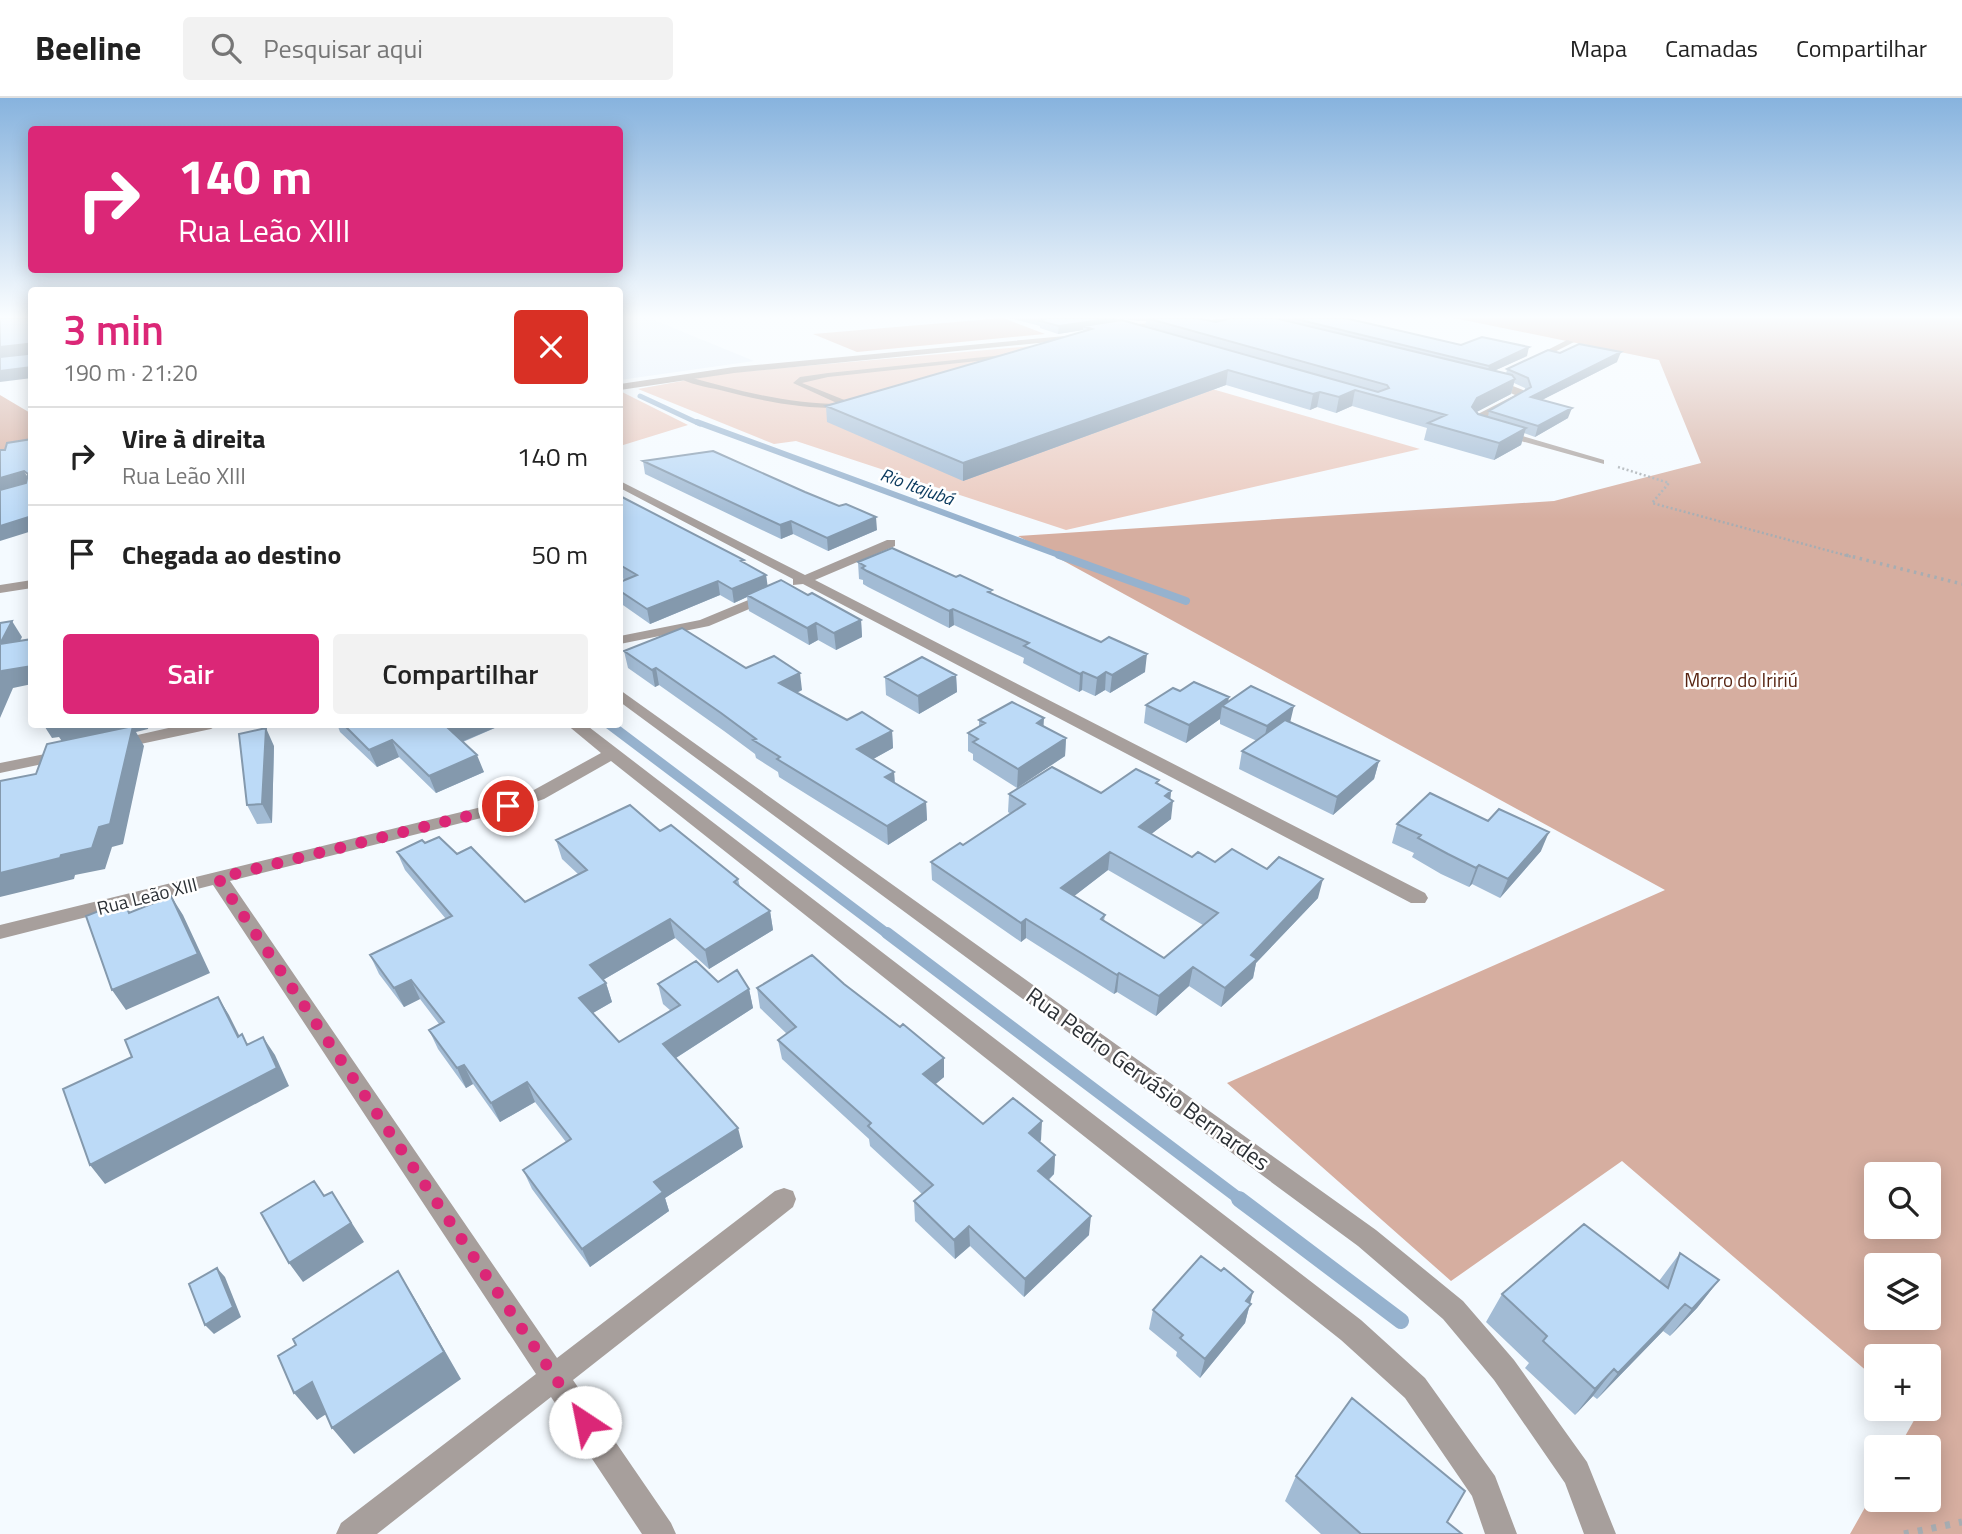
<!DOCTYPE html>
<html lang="pt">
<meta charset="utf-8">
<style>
:root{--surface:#fff;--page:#f2f2f2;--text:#222;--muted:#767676;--line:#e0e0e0;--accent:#db2777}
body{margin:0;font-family:"Titillium Web",sans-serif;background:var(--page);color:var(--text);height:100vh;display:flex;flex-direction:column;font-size:26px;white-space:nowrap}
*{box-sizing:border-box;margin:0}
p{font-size:23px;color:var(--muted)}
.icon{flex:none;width:38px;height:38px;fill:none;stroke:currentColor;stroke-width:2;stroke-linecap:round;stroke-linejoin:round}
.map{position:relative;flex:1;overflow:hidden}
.panel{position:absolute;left:28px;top:189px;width:595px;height:441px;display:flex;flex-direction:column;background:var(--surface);border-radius:7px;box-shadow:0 4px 18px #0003}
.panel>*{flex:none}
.top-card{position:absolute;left:28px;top:28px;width:595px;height:147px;border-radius:7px;box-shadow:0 4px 18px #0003;background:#db2777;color:#fff;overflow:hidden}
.fabs{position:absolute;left:1864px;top:1064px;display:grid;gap:14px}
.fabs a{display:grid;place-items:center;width:77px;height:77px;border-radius:7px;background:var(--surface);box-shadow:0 4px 18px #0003;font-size:35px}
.pin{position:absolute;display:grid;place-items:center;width:60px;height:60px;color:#fff;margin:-30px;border:4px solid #fff;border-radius:50%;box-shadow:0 2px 7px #0007}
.me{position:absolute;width:77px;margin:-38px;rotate:326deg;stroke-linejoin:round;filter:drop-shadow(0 0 5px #0008)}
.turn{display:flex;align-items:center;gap:24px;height:147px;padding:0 35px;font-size:32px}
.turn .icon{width:91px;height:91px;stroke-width:2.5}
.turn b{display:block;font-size:49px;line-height:60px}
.round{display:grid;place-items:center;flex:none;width:74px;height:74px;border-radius:7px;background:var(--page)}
.overview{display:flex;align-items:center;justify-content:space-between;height:119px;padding:0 35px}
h1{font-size:42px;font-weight:600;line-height:52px;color:var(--accent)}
.primary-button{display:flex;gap:14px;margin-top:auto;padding:14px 35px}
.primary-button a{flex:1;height:80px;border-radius:7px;background:var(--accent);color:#fff;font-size:28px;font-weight:600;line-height:80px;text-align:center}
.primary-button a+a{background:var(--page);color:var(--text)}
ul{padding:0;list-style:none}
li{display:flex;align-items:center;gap:21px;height:98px;padding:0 35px;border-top:2px solid var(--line)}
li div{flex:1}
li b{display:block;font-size:26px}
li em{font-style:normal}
header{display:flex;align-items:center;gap:42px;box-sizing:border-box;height:98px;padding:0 35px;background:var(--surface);border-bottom:2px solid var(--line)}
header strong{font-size:33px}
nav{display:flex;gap:38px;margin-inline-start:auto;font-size:24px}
.search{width:490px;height:63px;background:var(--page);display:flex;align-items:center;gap:18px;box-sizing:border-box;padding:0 24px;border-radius:7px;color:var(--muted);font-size:26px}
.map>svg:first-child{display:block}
.built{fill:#e3eefa}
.green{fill:#eac9be}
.forest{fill:#d6aea0;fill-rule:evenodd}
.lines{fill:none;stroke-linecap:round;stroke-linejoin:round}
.stream-far5{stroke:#96b2ce;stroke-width:5}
.stream-far4{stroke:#96b2ce;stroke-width:6}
.stream-far3{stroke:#96b2ce;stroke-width:8}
.stream-far2{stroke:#96b2ce;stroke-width:10}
.stream-far1{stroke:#96b2ce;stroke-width:12}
.stream{stroke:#96b2ce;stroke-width:16}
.path-far2{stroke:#a7adb2;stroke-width:2.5;stroke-dasharray:2 2.5;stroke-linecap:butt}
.path-far1{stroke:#a7adb2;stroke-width:3.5;stroke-dasharray:2.5 4.5;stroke-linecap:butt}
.path{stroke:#a7adb2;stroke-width:7;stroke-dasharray:5 9;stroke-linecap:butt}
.service{fill:#a79f9c;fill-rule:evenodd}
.minor{fill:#a79f9c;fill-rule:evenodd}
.wall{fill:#a2bbd4;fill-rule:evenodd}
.shaded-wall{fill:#8499ad}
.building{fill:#bcdaf7;stroke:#8499ad;stroke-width:2;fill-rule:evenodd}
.route{stroke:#db2777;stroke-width:12;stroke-dasharray:0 21.6}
.labels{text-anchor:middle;stroke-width:5;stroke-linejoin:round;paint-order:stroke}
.far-water-label{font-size:18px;font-style:italic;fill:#09395e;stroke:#fff}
.park-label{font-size:19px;fill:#572412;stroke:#fff}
.street-label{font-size:19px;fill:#2c3136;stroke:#fff}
.near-street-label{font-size:23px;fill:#2c3136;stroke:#fff}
</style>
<header>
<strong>Beeline</strong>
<div class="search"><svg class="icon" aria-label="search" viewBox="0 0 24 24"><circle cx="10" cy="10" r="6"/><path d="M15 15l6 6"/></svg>Pesquisar aqui</div>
<nav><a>Mapa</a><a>Camadas</a><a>Compartilhar</a></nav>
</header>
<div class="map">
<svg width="1962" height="1436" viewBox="0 0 1962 1436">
<rect width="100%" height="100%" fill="#f4faff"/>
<path class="built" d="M649,220L754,263L620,282V221Z"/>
<path class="green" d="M1056,246L1420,351L1066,432L796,343L774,346L638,291L726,275Z
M620,293L688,327L620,348Z"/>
<path class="forest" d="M1003,220L1045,236L857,254L813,236Z
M1454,220H1962V1436H1850L1876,1390V1402H1928V1349H1899L1917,1317L1910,1311H1928V1258H1876V1281L1622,1063L1451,1183L1227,985L1665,792L1018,438L1554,403L1701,365L1659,262ZM1876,1076H1928V1129H1876ZM1876,1167H1928V1220H1876Z
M0,297L32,316L31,344L0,355Z"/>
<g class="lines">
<path class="stream-far5" d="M640,298L700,326"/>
<path class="stream-far4" d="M697,324L1064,459"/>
<path class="stream-far3" d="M1059,457L1186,503"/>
<path class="stream-far2" d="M609,626L889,837"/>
<path class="stream-far1" d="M887,835L1241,1102"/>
<path class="stream" d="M1239,1101L1401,1223"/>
<path class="path-far2" d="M1618,369L1669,385L1652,405L1852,459"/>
<path class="path-far1" d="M1846,457L1962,486"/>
<path class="path" d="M1904,1436L1962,1424"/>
<path class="service" d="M1013,256L1015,259L828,279L802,285L847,303L850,308L846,310C803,311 761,303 720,292C706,289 689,286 677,279L681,277C733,291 785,306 839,306L793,285L800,279L828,275Z"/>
<path class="minor" d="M1103,220H1115L1138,226L1241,220L1246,222L1138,230Z
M1076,237L1079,241L734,275L620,292V286L734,269Z
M1567,242L1574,244L1533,265L1526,263Z
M1490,279L1523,292L1525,298L1481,322L1482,326L1604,362V366L1474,330L1470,324L1474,318L1515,297L1487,284L1485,282Z
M620,383L805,477L887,442H895V448L815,482L1425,795L1428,800L1425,805H1411L803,486L793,487V481L620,390Z
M32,482V490L0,495V487Z
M770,493L777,497L775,500L709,528L620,546V538L700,522Z
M620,592L1376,1132L1463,1203L1514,1262L1587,1364L1616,1436H1584L1565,1385L1494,1282L1443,1221L1358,1148L620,604Z
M186,626H219L211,631L117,651L109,646L111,643Z
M566,626H585L1361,1222L1425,1280L1495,1378L1517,1436H1485L1472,1398L1405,1300L1341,1242L611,663L544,701L513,712L230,783L557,1260L775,1093L784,1090L793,1093L796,1101L793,1109L573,1282L671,1425L676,1436H642L551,1299L377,1436H336L341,1425L536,1276L213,787L0,841V827L502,704L532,693L601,655Z
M65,652L73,657L71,660L0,675V665Z"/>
</g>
<path class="wall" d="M1009,220H1116V223L1145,228L1146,223H1138L1117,220H1197L1216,224L1278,220H1345L1461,247L1527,258L1494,273L1506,276L1507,271L1560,255L1617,264L1542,302L1568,320L1535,339L1524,335L1521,347L1494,362L1424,342L1427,330L1352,308L1336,315L1317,309L1310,312L1226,287L963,383L827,324L826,308L1083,234V232L1058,236L1040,230V228ZM1514,285L1525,290V292L1489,313L1488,319L1478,316L1476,314L1511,296Z
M643,363L877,432L828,453L793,436L781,441L645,376Z
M620,398L766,477L767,488L808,497L861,522L862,539L836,552L818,542L809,547L749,513L747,499L734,505L720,497L650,526L620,505V484L625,482L620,478Z
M858,464L992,496L1145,574L1110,595L1105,592L1095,598L1082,592L1079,594L1023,565L1024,560L954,527L949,530L868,489L863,486V482L859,481Z
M624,553L746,570L802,592L797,595L847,622L892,633L893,650L873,661L894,674L895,685L926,704L927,722L888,747L779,679L778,674L756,660L755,656L724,633L659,587L655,589L628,570Z
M956,577L957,594L919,616L886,597L885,579Z
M1180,593L1228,604L1290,624L1379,663L1374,681L1333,717L1239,671L1242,653L1257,643L1220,626V621L1186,645L1144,625L1146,607Z
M979,622L1044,628L1066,640L1065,658L1017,690L973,662V656L968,653V635L979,629Z
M337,626H504L463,644L484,674L436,695L399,659L377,669L340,634Z
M274,648L272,725L257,726L247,707Z
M1159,686L1171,693L1170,701L1171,721L1151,736L1192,759L1215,764L1318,800L1256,865L1253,880L1221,909L1189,888L1156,918L1117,894L1114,896L1026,840L1021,844L932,782L931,764L963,747L1011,716L1008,714L1009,696L1101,695ZM1108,772L1203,827L1164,860L1104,823L1105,817L1074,798Z
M1397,726L1541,753L1500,800L1472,786L1469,789L1441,776L1412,759L1414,755L1392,745Z
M660,733L738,781L740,789L770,813L773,832L709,871L675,840L603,882L606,885L612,904L593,915L619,944L671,913L663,906L658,886L718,884L749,891L753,910L676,960L743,1049L665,1100L669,1113L590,1169L532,1091L523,1072L566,1044L535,1004L500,1024L473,986L466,990L438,951L429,932L439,926L420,901L404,909L379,876L370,857L446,821L405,772L397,754L425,745L457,756L525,804L578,776L562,761L556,742Z
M757,890L944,979L935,986L983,1026L1041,1042L1040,1044L1055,1057L1054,1076L1049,1082L1089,1137L1024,1199L970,1148L955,1161L915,1123L914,1103L922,1096L870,1048L869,1041L782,961L778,942L787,936L760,910Z
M1680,1155L1719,1182L1697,1210L1670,1238L1663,1233L1597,1301L1593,1298L1575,1317L1525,1270L1529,1265L1486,1224L1502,1196L1659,1183Z
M1250,1206L1245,1225L1200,1280L1176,1258L1177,1254L1149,1231L1153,1212Z
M1296,1378L1447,1424L1462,1436H1321L1285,1403Z"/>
<path class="shaded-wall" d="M1116,220V227L1083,228V232L1058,236L1059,228Z
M28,246L32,256L0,259V249Z
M1529,249L1527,258L1487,276L1489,268Z
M1621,254L1617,264L1528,309L1531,299Z
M32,269V280L0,284V273Z
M1228,272L1226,287L963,383V365Z
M1515,281L1511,296L1473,316L1472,309L1477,300Z
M1355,292L1352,308L1336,315L1339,299Z
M1320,294L1317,309L1310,312L1313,296Z
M1572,310L1568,320L1535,339L1538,328Z
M1526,330L1521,347L1494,362L1499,345Z
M24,373L31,385L0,395V380Z
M32,418V433L0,443V428Z
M876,419L877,432L828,453L827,440Z
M791,423L793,436L781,441L780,427Z
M766,477L768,490L747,497V499L734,505L732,491Z
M718,483L720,497L650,526L647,511Z
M953,511L954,527L949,530V513Z
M861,522L862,539L836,552L834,535Z
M12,523L22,539L10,563L0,546Z
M816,525L818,542L809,547L807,530Z
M1147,556L1145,574L1110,595L1112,577Z
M32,568V586L13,590L0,620V578L2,573Z
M656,570L659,587L655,589L652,572Z
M1083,574L1082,592L1079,594L1080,576Z
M1106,574L1105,592L1095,598L1097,580Z
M800,575L802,592L781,602L779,585Z
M956,577L957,594L919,616L918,598Z
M1229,599L1227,610L1222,608L1220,621L1186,645L1189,627Z
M1294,608L1290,625L1263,646L1267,628Z
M1044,620L1043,638L1037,625Z
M43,626H149L148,631L136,634L144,648L123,746L112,749L105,771L75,777L74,781L0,799V775L66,649L59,639L52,640Z
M456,626H504L454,647L448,630Z
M266,630L274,648L272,725L262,706Z
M892,633L893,650L859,669L857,651Z
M1066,640L1065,658L1017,690L1018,671Z
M392,642L399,659L377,669L369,652Z
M477,657L484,674L436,695L429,678Z
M1379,663L1374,681L1333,717L1337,699Z
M894,674L895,692L885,679Z
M1171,693L1170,705L1173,703L1171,721L1137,747L1139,729L1165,698Z
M926,704L927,722L888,747L887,728Z
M1549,734L1541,753L1500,800L1508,781Z
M1110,754L1108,772L1060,809L1061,790Z
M1479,767L1472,786L1469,789L1476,770Z
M1323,781L1318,800L1256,865L1253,880L1221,909L1225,890L1251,857Z
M171,798L183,817L210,875L126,912L112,892Z
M770,813L773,832L709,871L705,852Z
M670,821L675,840L596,886L590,867Z
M1026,821V840L1021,844V825Z
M1193,869L1189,888L1156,918L1159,898Z
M1119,875L1117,894L1114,896L1117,877Z
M411,882L420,901L404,909L394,890Z
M606,885L612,904L586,919L579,900Z
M749,891L753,910L668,965L663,946Z
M218,899L229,917L249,957L238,939Z
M263,939L275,957L289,988L105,1086L90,1067Z
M944,960V979L924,996L923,976Z
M464,967L473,986L466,990L457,970Z
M527,984L535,1004L500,1024L491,1005Z
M1042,1023L1041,1042L1028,1055L1029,1035Z
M738,1030L743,1049L665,1100L669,1113L590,1169L582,1151L654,1084Z
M1055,1057L1054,1076L1037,1092L1038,1073Z
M332,1094L364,1144L303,1184L289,1165Z
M1091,1118L1089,1137L1024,1199L1025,1181Z
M969,1128L970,1148L955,1161L954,1142Z
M217,1170L225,1179L241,1219L214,1236L205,1227Z
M398,1173L415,1201L461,1281L354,1356L332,1330Z
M1719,1182L1697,1210L1670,1238L1692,1211Z
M1253,1194L1245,1225L1200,1280L1205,1261Z
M1685,1206L1663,1233L1597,1301L1618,1275Z
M1614,1271L1593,1298L1575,1317L1595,1291Z
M312,1284L334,1311L317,1322L294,1295Z"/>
<path class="building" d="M0,220H32V269L0,273V259L27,256L28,246L0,249Z
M1039,220H1115L1059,228L1040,223L1045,221Z
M1146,220H1197L1216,224L1230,220H1275L1512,277L1515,281L1477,300L1472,309L1478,316L1526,330L1499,345L1428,325L1446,317L1355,292L1339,299L1320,294L1313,296L1228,272L963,365L826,308L1092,231L1083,228L1122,222L1378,294L1389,290L1387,287Z
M1292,220H1345L1461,247L1482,239L1529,249L1489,268Z
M1579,246L1621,254L1531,299L1572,310L1538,328L1489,313L1531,289L1528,280L1507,271L1548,252L1560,255Z
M32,341V418L0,428V392L26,385L28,376L24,373L0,380V352H5L7,345Z
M713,353L805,394L839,408L846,406L876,419L827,440L791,423L780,427L643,363Z
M620,398L744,462L741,463L766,477L732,491L718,483L647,511L620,493V484L637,477L620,467Z
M892,450L956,479L960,477L992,492L988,494L1101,544L1109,539L1147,556L1112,577L1106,574L1097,580L1083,574L1080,576L1024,548L1029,545L953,511L949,513L867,473L862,470L865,468L858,464Z
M781,482L808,497L812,495L861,522L834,535L816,525L807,530L747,497Z
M12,523L0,546L32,541V568L2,573L0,578V525Z
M682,530L746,570L774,558L800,575L779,585L847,622L862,614L892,633L857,651L894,674L885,679L926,704L887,728L777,661L780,659L753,642L756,641L721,615L656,570L652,572L624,553Z
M922,559L956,577L918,598L885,579Z
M1194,584L1229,599L1189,627L1146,607L1173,590L1180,593Z
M1251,588L1294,608L1267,628L1222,608Z
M1012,604L1044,620L1037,625L1066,640L1018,671L973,644L978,641L968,635L985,625L979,622Z
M1285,622L1379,663L1337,699L1242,653Z
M56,626H78L55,631Z
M343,626H456L448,630L477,657L429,678L392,642L369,652Z
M133,628L110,726L99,729L92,750L61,757L60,760L0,775V683L36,676L47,646Z
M266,630L262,706L247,707L239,636Z
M1052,669L1101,695L1136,671L1159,682L1156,685L1171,693L1165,698L1173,703L1139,729L1192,759L1198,754L1215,764L1232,751L1267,771L1279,759L1323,781L1251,857L1257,861L1225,890L1193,869L1159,898L1119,875L1117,877L1026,821L1021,825L931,764L960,745L963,747L1025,706L1009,696ZM1110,754L1218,815L1164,860L1101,821L1105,817L1061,790Z
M1430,695L1488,723L1499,711L1549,734L1508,781L1479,767L1476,770L1448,756L1418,740L1421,737L1397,726Z
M630,707L660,733L671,727L738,781L734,784L770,813L705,852L670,821L590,867L606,885L579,900L619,944L680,907L658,886L696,863L718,884L737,872L749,891L663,946L738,1030L654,1084L663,1094L582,1151L523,1072L571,1041L527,984L491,1005L464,967L457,970L429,932L444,924L411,882L394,890L370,857L452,818L397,754L422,742L425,745L439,739L457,756L471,749L525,804L587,772L556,742Z
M171,798L198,856L112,892L86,818L124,803L129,815Z
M812,857L844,886L900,929L903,926L944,960L923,976L983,1026L1013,1000L1042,1023L1029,1035L1055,1057L1038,1073L1091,1118L1025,1181L969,1128L954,1142L914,1103L933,1087L868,1028L871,1025L778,942L796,929L757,890Z
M218,899L238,939L242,936L247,947L263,939L277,970L90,1067L63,991L132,959L125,942Z
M314,1083L324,1098L332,1094L351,1125L289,1165L261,1115Z
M1584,1126L1668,1190L1680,1155L1719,1182L1692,1211L1685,1206L1618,1275L1614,1271L1595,1291L1543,1243L1547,1238L1502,1196Z
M1201,1158L1221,1173L1224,1170L1253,1194L1246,1203L1251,1206L1205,1261L1180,1240L1183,1237L1153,1212Z
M217,1170L233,1209L205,1227L189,1186Z
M398,1173L444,1254L332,1330L312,1284L294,1295L278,1258L296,1247L293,1241Z
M1352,1300L1465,1393L1447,1424L1462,1436H1361L1296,1378Z"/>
<linearGradient id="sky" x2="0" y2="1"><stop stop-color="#87b3de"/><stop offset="0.52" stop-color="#fafdff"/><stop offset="1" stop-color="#fafdff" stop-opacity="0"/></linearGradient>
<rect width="1962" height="421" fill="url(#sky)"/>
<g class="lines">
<path class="route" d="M508,708L218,780L585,1324"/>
</g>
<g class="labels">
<g class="far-water-label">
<text transform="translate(917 389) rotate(20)" y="6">Rio Itajubá</text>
</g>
<g class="park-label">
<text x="1741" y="589">Morro do Iririú</text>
</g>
<g class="street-label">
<text transform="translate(147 798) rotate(-14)" y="7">Rua Leão XIII</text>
</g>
<g class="near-street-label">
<text transform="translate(1148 981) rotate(36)" y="8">Rua Pedro Gervásio Bernardes</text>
</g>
</g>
</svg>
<div class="fabs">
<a><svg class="icon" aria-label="search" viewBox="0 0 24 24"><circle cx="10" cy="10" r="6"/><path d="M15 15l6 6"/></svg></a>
<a><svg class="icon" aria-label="layers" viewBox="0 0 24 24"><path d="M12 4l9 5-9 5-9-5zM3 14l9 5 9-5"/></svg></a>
<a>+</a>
<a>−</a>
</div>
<div class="pin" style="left:508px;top:708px;background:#d93025"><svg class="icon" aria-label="arrive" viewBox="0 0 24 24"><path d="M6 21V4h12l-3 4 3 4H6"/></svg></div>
<svg class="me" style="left:585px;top:1324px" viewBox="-20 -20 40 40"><circle r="19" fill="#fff"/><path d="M0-13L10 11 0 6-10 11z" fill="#db2777"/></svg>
<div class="top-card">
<div class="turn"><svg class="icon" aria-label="right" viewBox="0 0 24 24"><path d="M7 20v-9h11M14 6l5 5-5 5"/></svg><div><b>140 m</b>Rua Leão XIII</div></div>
</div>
<section class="panel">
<div class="overview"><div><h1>3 min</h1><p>190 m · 21:20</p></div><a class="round" style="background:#d93025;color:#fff"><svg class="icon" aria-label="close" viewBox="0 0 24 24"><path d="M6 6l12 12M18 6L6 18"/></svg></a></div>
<ul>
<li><svg class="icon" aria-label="right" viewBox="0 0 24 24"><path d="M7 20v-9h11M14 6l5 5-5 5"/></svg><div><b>Vire à direita</b><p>Rua Leão XIII</p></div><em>140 m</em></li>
<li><svg class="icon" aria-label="arrive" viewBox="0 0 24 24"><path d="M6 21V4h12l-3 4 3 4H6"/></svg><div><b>Chegada ao destino</b></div><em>50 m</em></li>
</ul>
<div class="primary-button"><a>Sair</a><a>Compartilhar</a></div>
</section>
</div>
